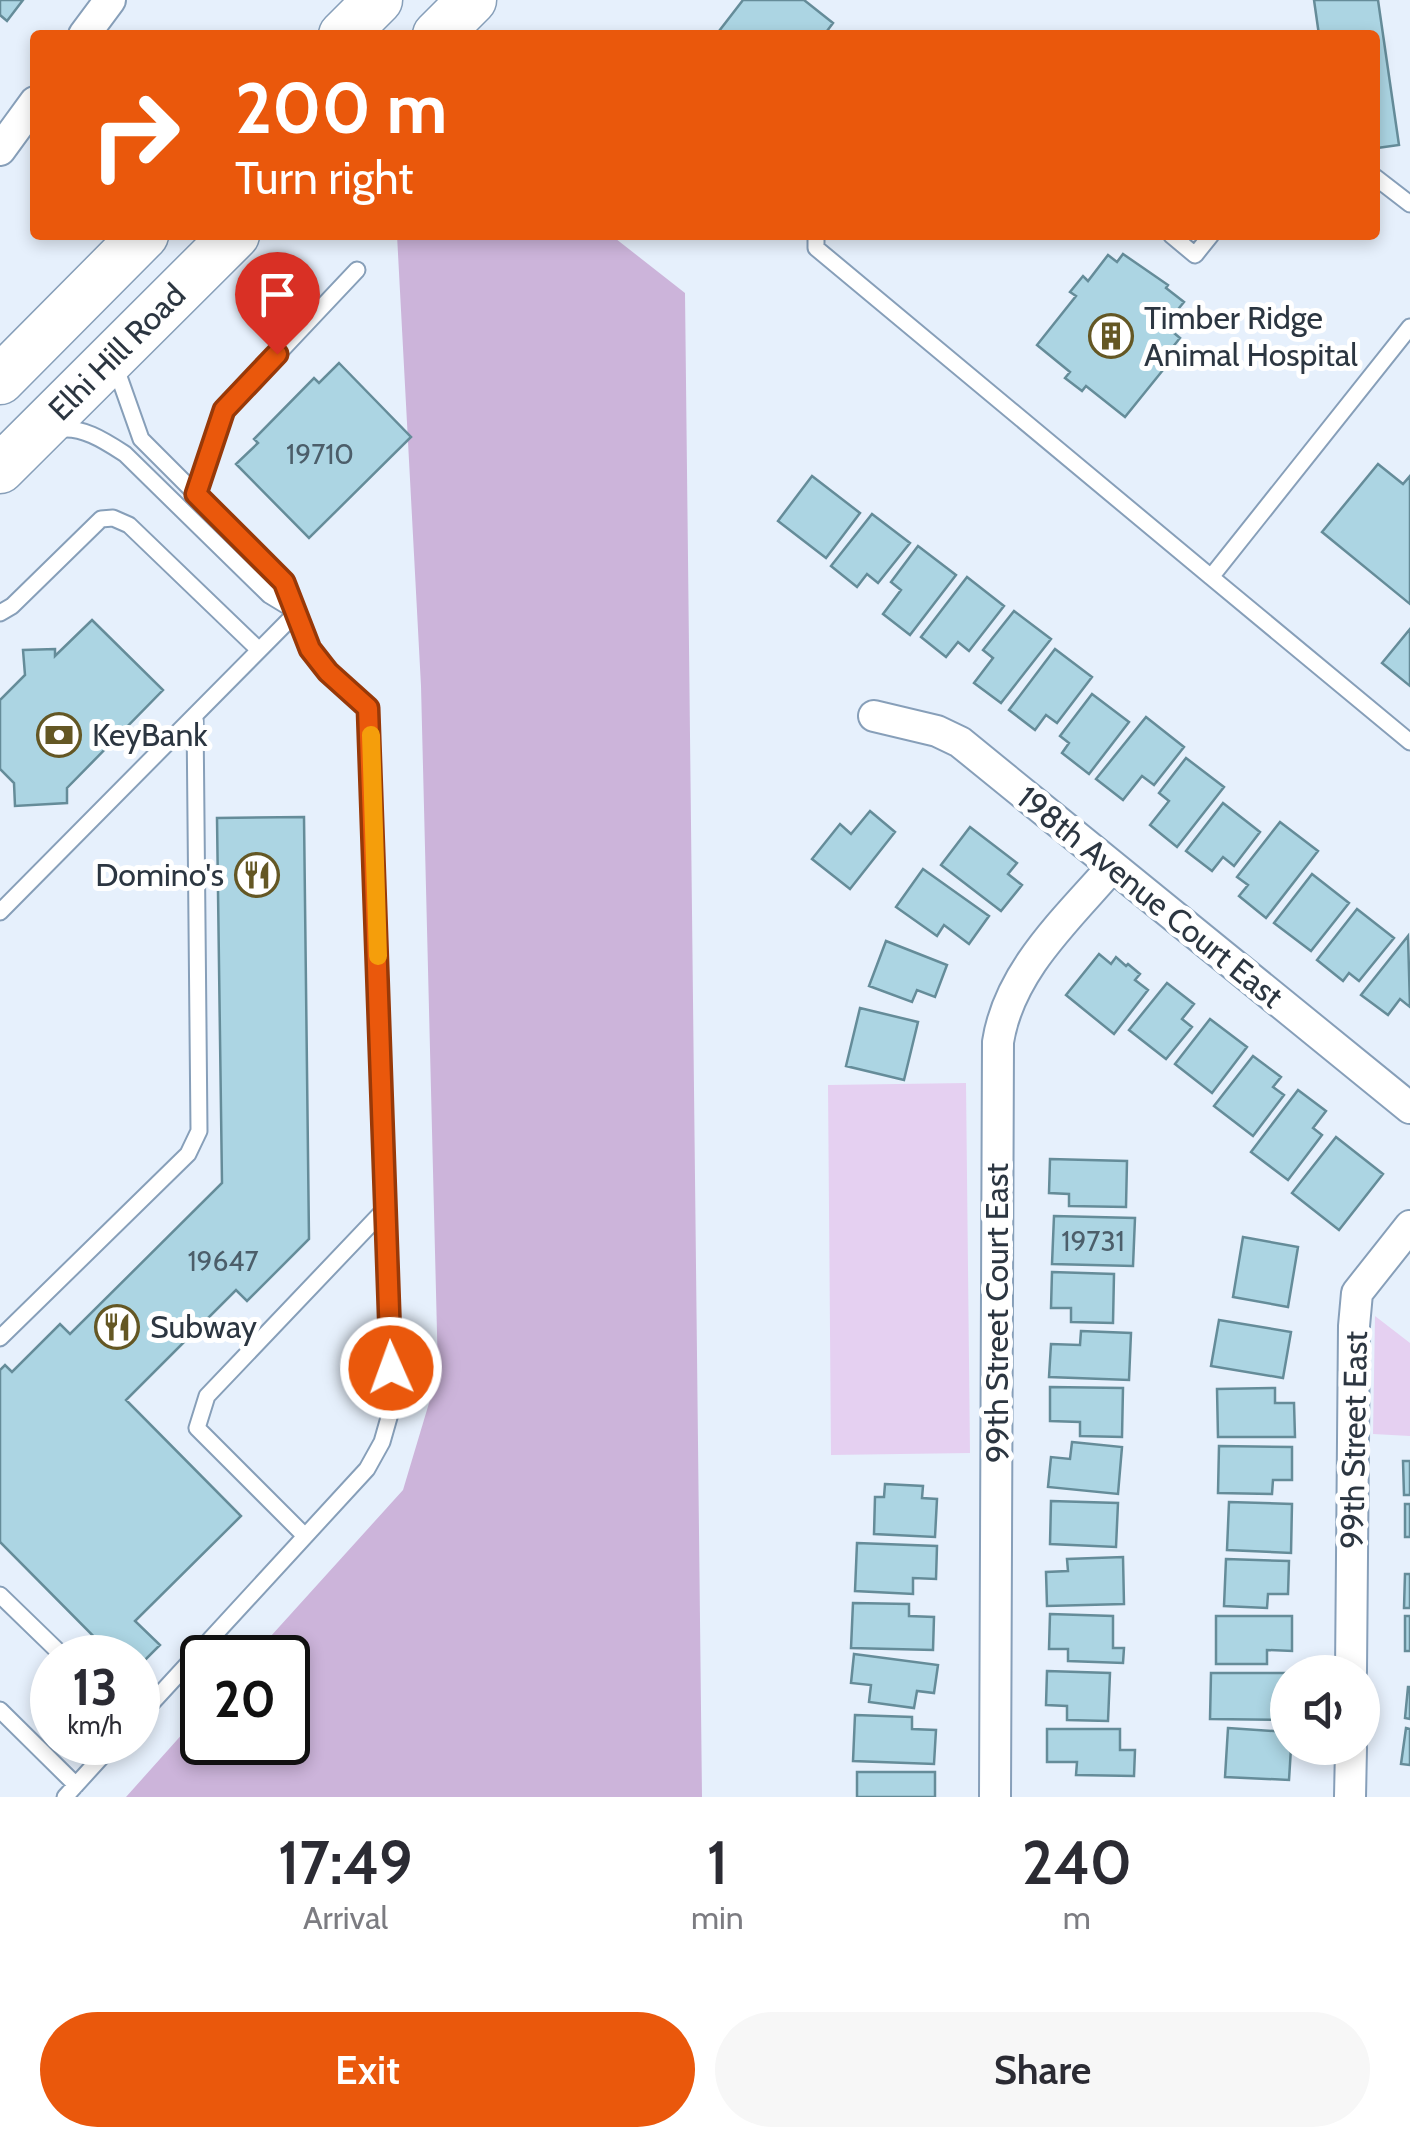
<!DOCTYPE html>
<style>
:root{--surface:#fff;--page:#f7f7f7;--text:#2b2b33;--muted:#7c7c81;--accent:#ea580c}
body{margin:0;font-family:Cabin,sans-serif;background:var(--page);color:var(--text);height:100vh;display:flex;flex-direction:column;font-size:38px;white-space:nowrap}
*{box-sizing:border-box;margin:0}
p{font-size:32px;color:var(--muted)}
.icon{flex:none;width:55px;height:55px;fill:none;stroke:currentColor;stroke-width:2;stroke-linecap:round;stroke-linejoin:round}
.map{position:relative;height:1797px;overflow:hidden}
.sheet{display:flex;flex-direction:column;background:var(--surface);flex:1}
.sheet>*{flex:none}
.top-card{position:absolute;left:30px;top:30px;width:1350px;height:210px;border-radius:10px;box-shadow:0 5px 15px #0003;background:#ea580c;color:#fff;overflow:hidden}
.buttons{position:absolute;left:1270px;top:1655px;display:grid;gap:20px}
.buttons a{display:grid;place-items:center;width:110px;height:110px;border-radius:50%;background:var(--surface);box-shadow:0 5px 15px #0003;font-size:50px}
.speed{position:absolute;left:30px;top:1635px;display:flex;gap:20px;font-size:50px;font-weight:700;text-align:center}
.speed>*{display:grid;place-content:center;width:130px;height:130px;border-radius:50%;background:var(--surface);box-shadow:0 5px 15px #0003;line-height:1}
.speed small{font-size:25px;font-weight:400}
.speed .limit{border:5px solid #111;border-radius:15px;background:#fff;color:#111}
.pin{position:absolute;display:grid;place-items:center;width:85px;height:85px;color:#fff;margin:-102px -42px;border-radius:50% 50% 50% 0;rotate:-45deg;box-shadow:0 0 10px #0007}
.pin .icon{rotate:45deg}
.me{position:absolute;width:110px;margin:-55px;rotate:358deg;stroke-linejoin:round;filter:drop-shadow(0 0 8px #0008)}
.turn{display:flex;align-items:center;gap:35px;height:210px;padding:0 40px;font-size:45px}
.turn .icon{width:130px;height:130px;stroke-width:2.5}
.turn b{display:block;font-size:70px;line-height:85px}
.eta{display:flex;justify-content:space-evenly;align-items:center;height:170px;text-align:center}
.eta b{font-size:60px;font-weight:600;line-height:70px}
.button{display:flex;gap:20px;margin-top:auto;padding:20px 40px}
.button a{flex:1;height:115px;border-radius:60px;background:var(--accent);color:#fff;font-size:40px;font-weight:600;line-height:115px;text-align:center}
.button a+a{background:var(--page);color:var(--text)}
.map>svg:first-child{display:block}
.green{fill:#e5d0f1}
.forest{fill:#ccb4da}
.building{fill:#acd5e3;stroke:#658c99;stroke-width:2.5}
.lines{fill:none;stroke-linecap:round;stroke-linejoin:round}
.service-casing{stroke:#879fb9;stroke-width:19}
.minor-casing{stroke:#879fb9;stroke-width:34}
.primary-casing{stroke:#879fb9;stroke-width:51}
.service{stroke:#fff;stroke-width:15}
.minor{stroke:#fff;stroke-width:30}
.primary{stroke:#fff;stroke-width:48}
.route-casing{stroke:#983908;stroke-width:25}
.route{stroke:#ea580c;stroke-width:18}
.slow{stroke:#f59e0b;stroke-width:18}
.labels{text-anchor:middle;stroke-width:10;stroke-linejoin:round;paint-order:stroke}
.number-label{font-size:28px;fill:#4c5e6a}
.poi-label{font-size:32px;fill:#2c3641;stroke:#fff;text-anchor:start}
.street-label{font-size:32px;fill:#2c3641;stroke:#fff}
</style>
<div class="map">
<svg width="1410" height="1797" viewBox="0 0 1410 1797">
<rect width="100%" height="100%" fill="#e6f0fc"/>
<path class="green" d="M966,1083L970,1453L831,1455L828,1085Z
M1375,1316L1410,1343V1436L1373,1434Z"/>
<path class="forest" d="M397,235H611L685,293L702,1797H126L202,1712V1742H288V1658L252,1657L403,1490L438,1373L421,686Z"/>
<path class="building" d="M0,0H23L7,21L0,15Z
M743,0H804L833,23L824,35H716Z
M1314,0H1378L1399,145L1377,148L1375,35H1319Z
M1123,254L1168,285L1166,288L1184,302L1175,313L1184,320L1174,333L1180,338L1168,353L1162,348L1152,361L1163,370L1125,417L1086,386L1082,391L1065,378L1070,372L1037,345L1076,296L1070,292L1083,276L1088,281L1108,255L1117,262Z
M339,363L411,437L309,538L236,464L258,443L254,439L314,378L319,383Z
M1378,464L1403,484L1410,476V604L1322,532Z
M812,476L860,513L826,558L778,521Z
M872,514L910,543L878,583L867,574L857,587L831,566Z
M918,546L956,575L910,635L883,614L901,590L891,582Z
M967,577L1004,606L969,651L958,642L946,657L921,637Z
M1014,611L1051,639L1001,703L974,683L993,658L983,650Z
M92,620L163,690L67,788V803L15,806L14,783L0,769V700L25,675L23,650L55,649V656Z
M1410,629V686L1382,663Z
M1055,649L1092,677L1057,723L1046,715L1035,730L1009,710Z
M1092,694L1129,722L1089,774L1062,753L1069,743L1060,736Z
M1146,717L1184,747L1154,785L1142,776L1123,800L1096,779Z
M1186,758L1224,787L1177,847L1150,825L1169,801L1159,793Z
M1223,803L1260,832L1234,866L1223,857L1212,871L1186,851Z
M870,811L895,832L850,889L812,859L840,824L851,834Z
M304,817L309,1239L247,1301L236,1290L126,1400L241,1516L135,1621L160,1645L138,1667V1658H115L0,1542V1370L5,1365L12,1372L60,1324L70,1334L222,1183L217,818Z
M1280,822L1318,851L1266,918L1239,896L1248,885L1237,877Z
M970,827L1017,863L1008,874L1022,885L1001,911L941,865Z
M923,869L989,916L969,944L944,925L937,936L896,907Z
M1312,874L1349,903L1311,951L1274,923Z
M1357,909L1394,938L1359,981L1349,973L1343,981L1317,960Z
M1408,936L1410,1007L1400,999L1388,1015L1361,995Z
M886,941L947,965L935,997L917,990L912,1002L869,986Z
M1099,954L1111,964L1116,957L1126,966L1128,964L1140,974L1135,980L1148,990L1114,1034L1066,995Z
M1167,983L1194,1004L1182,1019L1192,1027L1166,1059L1129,1030Z
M860,1008L918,1022L904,1080L846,1066Z
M1210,1019L1247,1047L1212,1093L1175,1064Z
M1253,1056L1281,1077L1273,1087L1284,1095L1253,1136L1214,1106Z
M1298,1090L1326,1111L1313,1128L1322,1135L1288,1180L1251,1152Z
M1336,1137L1383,1174L1339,1230L1292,1193Z
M1050,1159L1127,1161L1126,1207L1069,1206V1194L1049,1193Z
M1054,1216L1135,1218L1133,1266L1052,1264Z
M1243,1237L1298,1247L1288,1307L1233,1297Z
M1052,1272L1114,1274L1113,1323L1071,1322V1308H1051Z
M1219,1320L1291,1332L1283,1378L1211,1366Z
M1081,1331L1131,1333L1129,1380L1049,1377L1051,1344L1080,1345Z
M1050,1387L1123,1388L1122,1437L1080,1436V1422L1050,1421Z
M1275,1388V1403H1294L1295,1437H1218L1217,1389Z
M1072,1442L1122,1447L1118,1494L1048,1487L1051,1457L1070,1459Z
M1219,1446L1292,1447V1480H1273L1272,1494L1218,1493Z
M1403,1461H1410V1495H1404Z
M885,1484L923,1486L922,1498L937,1499L935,1537L874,1534L875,1497H884Z
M1051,1501L1118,1503L1116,1547L1050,1544Z
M1229,1502L1292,1504L1291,1553L1227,1550Z
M1405,1504H1410V1537H1405Z
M857,1543L937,1546L936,1579L913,1578V1594L855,1591Z
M1123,1557L1124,1604L1047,1606L1046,1572L1068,1571L1067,1559Z
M1226,1559L1289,1561L1288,1594H1268L1267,1608L1224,1606Z
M1405,1574H1410V1608H1404Z
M853,1603L909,1604V1616L934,1617L933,1650L851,1648Z
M1050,1614L1113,1616V1648H1124L1123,1663L1068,1661V1649H1049Z
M1216,1616H1292V1651L1267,1650V1664H1216Z
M1405,1616H1410V1651H1405Z
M854,1654L938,1665L934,1693L917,1691L914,1708L869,1702L871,1685L851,1683Z
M1047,1671L1110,1673L1108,1721L1067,1720V1706L1046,1705Z
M1211,1673H1287V1720L1210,1719Z
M1408,1687H1410V1719L1405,1718Z
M855,1715L912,1717V1729L936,1730L934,1764L853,1761Z
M1228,1728L1288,1732V1748H1291L1289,1780L1225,1777Z
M1406,1728L1410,1729V1765L1401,1764Z
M1047,1729H1120V1750H1135L1134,1776L1076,1775L1077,1762H1047Z
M857,1772H935V1797H857Z"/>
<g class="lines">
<g class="service-casing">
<path id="service" d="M1375,177L1410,204
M816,235V248L1211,577
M1171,235L1195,255L1211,235
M1410,327L1211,577L1410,742
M57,430C81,425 105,441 125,454L269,595L297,612L284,582L141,439L118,374L121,366
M196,494L224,411L357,270
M0,613L12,606L101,519L113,518L129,525L259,650
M0,912L297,612L311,649L329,672L368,708L370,725L392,1407L382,1442L367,1469L138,1718
M0,1338L188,1154L199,1131L195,715
M305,1536L197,1428L207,1396L386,1208
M0,1595L65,1658
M0,1710L76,1785
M65,1797L115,1742"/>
</g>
<g class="minor-casing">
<path id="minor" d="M84,35L110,0
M0,150L35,102
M874,716L937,731L960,742L1410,1108
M1351,1672L1354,1326L1357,1293L1410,1226
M995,1797L998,1042C1009,971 1067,919 1112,867
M1350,1797L1351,1748"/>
</g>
<g class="primary-casing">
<path id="primary" d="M343,35L378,0
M437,35L472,0
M0,380L144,235
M0,469L235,235"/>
</g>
<use href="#service" class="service"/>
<use href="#minor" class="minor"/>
<use href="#primary" class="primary"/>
</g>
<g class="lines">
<g class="route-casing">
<path id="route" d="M277,354L224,410L196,494L284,582L310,649L328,672L368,708L391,1368"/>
</g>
<use href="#route" class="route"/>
<path class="slow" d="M371,735L378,956"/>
</g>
<defs>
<g id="building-ring" transform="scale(2.25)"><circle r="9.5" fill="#fff" stroke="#645724" stroke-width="1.5"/><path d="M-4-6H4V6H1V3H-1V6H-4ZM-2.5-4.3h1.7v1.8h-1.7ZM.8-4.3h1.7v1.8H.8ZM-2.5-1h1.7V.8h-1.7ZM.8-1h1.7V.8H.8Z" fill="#645724"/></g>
<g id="bank-ring" transform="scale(2.25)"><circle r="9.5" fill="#fff" stroke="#645724" stroke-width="1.5"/><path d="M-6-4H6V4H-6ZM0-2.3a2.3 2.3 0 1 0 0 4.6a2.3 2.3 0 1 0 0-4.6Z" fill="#645724"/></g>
<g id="restaurant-ring" transform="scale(2.25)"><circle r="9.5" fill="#fff" stroke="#645724" stroke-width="1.5"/><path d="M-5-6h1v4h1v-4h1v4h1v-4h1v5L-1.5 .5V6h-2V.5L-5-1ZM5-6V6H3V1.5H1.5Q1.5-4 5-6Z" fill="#645724"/></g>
</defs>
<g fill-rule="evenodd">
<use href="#building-ring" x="1111" y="336"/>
<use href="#bank-ring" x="59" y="735"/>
<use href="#restaurant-ring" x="257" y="875"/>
<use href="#restaurant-ring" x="117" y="1327"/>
</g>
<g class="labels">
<g class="number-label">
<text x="320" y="464">19710</text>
<text x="1093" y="1251">19731</text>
<text x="223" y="1271">19647</text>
</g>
<g class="poi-label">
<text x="1144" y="329">Timber Ridge<tspan x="1144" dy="37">Animal Hospital</tspan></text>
<text x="92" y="746">KeyBank</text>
<text x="224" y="886" text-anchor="end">Domino's</text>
<text x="150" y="1338">Subway</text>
</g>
<g class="street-label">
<text transform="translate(117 352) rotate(-45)" y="11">Elhi Hill Road</text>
<text transform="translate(1150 897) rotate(39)" y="11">198th Avenue Court East</text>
<text transform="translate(997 1313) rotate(-90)" y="11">99th Street Court East</text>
<text transform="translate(1354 1440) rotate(-89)" y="11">99th Street East</text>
</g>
</g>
</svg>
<div class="buttons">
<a><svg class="icon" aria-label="sound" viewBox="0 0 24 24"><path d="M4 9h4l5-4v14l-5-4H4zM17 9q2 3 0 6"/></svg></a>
</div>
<div class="speed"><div>13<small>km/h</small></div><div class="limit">20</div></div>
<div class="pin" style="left:277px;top:354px;background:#d93025"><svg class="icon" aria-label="arrive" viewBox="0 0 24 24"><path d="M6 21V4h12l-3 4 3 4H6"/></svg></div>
<svg class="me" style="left:391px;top:1368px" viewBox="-20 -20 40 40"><circle r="17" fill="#ea580c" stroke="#fff" stroke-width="3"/><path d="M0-11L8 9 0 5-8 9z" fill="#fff"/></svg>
<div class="top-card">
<div class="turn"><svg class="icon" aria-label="right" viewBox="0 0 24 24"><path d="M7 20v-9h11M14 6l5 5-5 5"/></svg><div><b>200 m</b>Turn right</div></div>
</div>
</div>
<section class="sheet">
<div class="eta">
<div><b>17:49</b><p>Arrival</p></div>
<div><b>1</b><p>min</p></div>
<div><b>240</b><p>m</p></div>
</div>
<div class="button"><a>Exit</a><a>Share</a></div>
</section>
